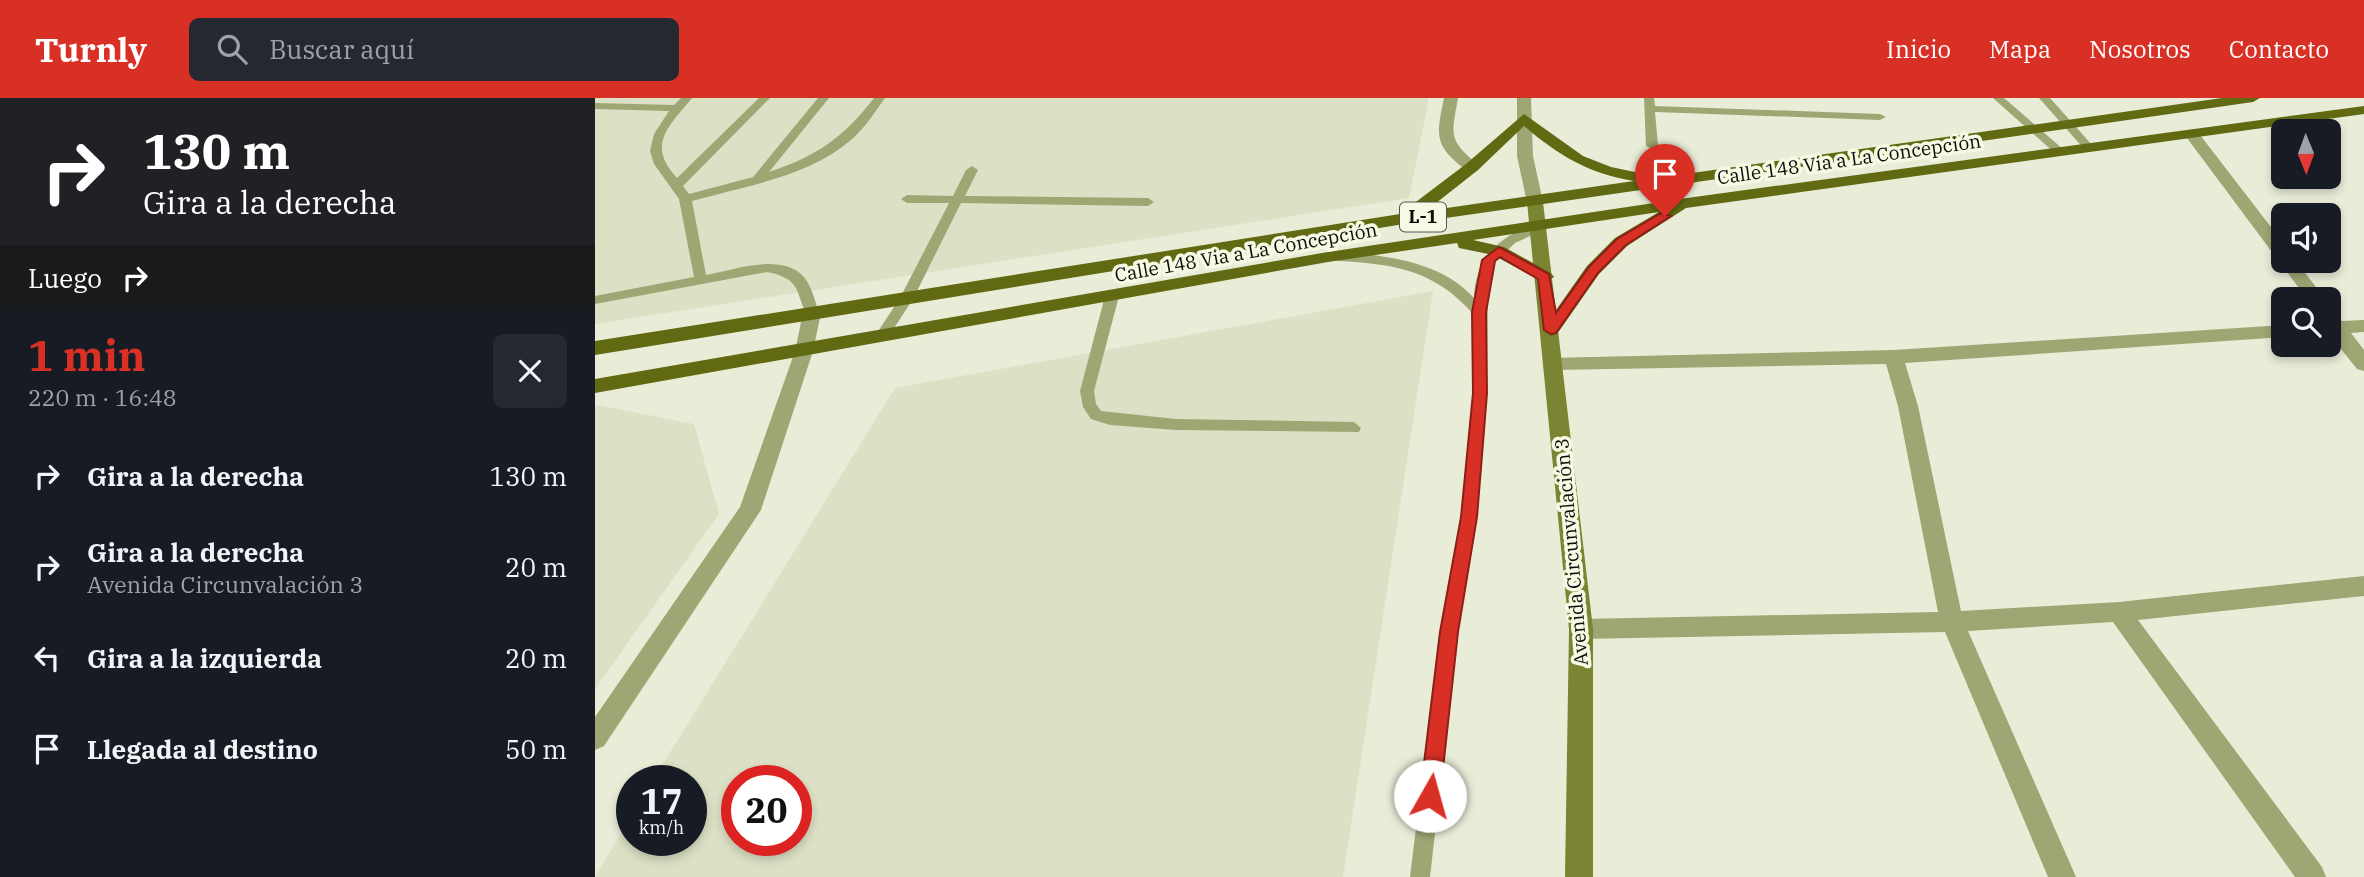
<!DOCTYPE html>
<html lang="es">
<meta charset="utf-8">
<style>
:root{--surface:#171b24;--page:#242831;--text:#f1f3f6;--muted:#9ea1a6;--accent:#d93025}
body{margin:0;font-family:"IBM Plex Serif",serif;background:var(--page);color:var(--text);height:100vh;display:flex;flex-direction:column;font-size:26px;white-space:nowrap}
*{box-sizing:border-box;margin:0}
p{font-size:23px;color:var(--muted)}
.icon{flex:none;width:38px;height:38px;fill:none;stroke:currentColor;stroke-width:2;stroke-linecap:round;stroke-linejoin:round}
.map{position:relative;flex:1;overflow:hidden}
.side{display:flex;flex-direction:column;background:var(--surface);width:595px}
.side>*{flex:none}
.banner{background:#202124;color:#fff;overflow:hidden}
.needle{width:46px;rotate:179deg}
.tools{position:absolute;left:1676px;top:21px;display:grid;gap:14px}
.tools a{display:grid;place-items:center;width:70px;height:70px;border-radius:10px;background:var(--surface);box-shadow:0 4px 10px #0003;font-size:35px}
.speed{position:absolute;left:21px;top:667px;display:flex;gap:14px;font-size:35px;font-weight:700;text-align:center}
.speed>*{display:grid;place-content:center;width:91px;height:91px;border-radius:50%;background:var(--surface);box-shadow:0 4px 10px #0003;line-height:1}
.speed small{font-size:18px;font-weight:400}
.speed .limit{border:10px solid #d22;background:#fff;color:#111}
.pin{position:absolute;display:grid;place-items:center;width:60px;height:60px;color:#fff;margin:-72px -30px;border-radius:50% 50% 50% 0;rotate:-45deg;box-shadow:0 0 7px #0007}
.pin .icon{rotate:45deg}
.me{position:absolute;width:77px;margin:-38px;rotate:7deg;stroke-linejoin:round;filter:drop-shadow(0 0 5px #0008)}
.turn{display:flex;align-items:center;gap:24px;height:147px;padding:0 28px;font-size:32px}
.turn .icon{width:91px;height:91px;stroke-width:2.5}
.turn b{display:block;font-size:49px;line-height:60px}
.then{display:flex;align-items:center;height:66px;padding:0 28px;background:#0003;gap:14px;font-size:26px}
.round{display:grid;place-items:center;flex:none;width:74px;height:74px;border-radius:10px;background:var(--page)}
.overview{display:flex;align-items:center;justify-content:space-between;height:119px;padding:0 28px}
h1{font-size:42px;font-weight:700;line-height:52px;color:var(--accent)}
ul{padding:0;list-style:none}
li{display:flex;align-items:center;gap:21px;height:91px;padding:0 28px}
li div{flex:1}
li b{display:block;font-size:26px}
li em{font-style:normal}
header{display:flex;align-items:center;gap:42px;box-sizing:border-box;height:98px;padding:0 35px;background:var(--accent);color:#fff}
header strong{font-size:33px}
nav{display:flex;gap:38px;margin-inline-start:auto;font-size:24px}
.search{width:490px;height:63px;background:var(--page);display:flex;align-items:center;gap:18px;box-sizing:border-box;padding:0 24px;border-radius:10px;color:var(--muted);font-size:26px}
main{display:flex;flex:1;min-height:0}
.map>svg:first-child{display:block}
.built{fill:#dce1c5;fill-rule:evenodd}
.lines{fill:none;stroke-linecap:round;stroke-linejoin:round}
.lane{fill:#9ea673;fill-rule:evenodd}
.street{fill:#9ea673;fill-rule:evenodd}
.secondary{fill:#7a8432;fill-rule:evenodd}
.primary{fill:#616a12;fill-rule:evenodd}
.route{fill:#d93025;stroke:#8d1f18;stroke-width:2}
.labels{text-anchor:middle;stroke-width:7;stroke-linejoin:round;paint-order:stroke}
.shield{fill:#f6fae5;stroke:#52544a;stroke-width:2}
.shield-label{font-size:18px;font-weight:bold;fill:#0c0d07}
.street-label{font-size:19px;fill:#0c0d07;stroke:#f6fae5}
</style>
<header>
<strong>Turnly</strong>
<div class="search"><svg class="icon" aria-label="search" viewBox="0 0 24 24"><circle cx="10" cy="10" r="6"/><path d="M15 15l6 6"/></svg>Buscar aquí</div>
<nav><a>Inicio</a><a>Mapa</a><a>Nosotros</a><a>Contacto</a></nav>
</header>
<main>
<section class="side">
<div class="banner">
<div class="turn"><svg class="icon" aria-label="right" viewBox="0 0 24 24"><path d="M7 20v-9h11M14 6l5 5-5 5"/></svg><div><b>130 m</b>Gira a la derecha</div></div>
<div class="then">Luego<svg class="icon" aria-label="right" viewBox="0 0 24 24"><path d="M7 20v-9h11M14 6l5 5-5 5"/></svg></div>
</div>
<div class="overview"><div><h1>1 min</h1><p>220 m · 16:48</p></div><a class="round"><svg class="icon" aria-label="close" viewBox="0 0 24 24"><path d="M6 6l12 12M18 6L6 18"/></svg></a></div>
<ul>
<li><svg class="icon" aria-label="right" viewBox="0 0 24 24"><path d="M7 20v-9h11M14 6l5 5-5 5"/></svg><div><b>Gira a la derecha</b></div><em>130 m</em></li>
<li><svg class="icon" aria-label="right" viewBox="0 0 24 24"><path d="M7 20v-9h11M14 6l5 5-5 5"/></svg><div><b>Gira a la derecha</b><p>Avenida Circunvalación 3</p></div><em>20 m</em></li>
<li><svg class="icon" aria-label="left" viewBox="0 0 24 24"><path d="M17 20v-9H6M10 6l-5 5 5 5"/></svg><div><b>Gira a la izquierda</b></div><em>20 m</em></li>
<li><svg class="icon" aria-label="arrive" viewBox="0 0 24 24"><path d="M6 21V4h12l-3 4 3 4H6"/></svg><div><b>Llegada al destino</b></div><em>50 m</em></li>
</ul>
</section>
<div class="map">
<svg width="1769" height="779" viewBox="0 0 1769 779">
<rect width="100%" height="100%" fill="#e9edd8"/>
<path class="built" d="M0,0H834L814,100L0,226Z
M838,193L748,779H0L37,717V742H96V682H58L300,290ZM142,682H201V742H142Z
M3,307L99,326L124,416L0,591V308Z"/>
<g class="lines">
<path class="lane" d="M86,0H97C74,28 51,47 82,80L164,0H175L88,88L94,96L158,79L223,0H234L174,74C222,58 248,40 279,0H290C280,14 270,30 256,42C213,79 150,88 97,103L111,177C139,172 186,154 209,179C217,189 220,203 224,215L222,218H212C200,192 206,181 172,174L0,206V198L99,179L84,101L59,66L55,53L59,36L74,13L0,11V5L79,7Z
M1049,0H1059L1060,8L1285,16L1291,19L1285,22L1060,14L1063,48L1057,51L1051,48Z
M1398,0H1409L1469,52V56H1461Z
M1444,0H1455L1498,48V52H1490Z
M377,68L383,72L370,98L553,100L559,104L553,108L366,105L318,201L292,241H282L280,238L305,200L354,105H312L306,101L312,97L358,98L371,72Z
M944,125L950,129L948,132L920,145L900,164L893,188L892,295L882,419L863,534L835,779H815L845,534L866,419L878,295L879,217C840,172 800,166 743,163L737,159C744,152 758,155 768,156C808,160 851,169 879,200C880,159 906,136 944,125Z
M517,194L524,198L499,293L501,306L506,313L581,321L759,324L766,330L764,334L581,332L515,327L496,321L488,309L485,293L510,198Z"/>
<path class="street" d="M849,0H863C857,35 852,42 883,66V72H871C839,47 841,39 849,0Z
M922,0H936L938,58L948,104L940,109L932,104L922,58Z
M1597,31L1602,33L1689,146V163H1701L1730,201H1712L1589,36Z
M217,209L226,215L218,253L166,412L9,648L0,652V619L145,409L200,253L208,215Z
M1734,213L1740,215L1747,223L1769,222V234L1756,235L1769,252V273L1762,271L1734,236Z
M1689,227V239L1310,265L1323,308L1366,513L1524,504L1769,478V498L1543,522L1727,769L1731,779H1700L1518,524L1373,533L1481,779H1453L1350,534L986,541L978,538L974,531L978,524L986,521L1343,514L1303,308L1291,266L959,272L950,265L952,260L1299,252Z"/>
<path class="secondary" d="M940,99L948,104L998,531V779H970L974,531L932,104Z"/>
<path class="primary" d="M1627,0H1665L1658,4L809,126L0,257V243L805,116L871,66L929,16L988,58L1016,69L1054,77L1055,81ZM929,28C963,57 994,76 1039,83L831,113L883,72Z
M1769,8V16L1091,110L1032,148L1004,176L962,236L956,238L947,232L992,168L1020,140L1064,114L878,142L909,149L956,175L959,179L950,185L898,157L864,150L862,145L733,164L0,295V281L733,154L1092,100Z"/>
</g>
<path class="route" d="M1066,115L1076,118L1031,147L1003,175L961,235L956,236L949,232L943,181L905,159L900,163L891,214L892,295L882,419L863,534L845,698L842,704L835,707L828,704L825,698L845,534L866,419L878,295L877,214L887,162L904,149L954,176L961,215L994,169L1022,141Z"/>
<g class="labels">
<rect class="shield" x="805" y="104.5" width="46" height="29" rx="5"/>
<g class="shield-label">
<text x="828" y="125">L-1</text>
</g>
<g class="street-label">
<text transform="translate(1254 61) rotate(-8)" y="7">Calle 148 Via a La Concepción</text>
<text transform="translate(651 154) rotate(-10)" y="7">Calle 148 Via a La Concepción</text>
<text transform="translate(976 454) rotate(-95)" y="7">Avenida Circunvalación 3</text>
</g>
</g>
</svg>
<div class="tools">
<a><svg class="needle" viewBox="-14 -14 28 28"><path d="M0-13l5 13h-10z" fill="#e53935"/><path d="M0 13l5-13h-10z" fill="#9ea1a6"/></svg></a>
<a><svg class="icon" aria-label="sound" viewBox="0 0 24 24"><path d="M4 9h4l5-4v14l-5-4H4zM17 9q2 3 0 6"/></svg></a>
<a><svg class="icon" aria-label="search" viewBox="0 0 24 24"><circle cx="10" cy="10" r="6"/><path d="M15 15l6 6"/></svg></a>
</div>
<div class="speed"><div>17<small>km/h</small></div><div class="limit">20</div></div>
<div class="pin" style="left:1070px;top:118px;background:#d93025"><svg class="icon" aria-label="arrive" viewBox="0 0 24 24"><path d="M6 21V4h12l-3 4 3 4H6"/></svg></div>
<svg class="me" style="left:835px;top:698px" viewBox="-20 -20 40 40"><circle r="19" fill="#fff"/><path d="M0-13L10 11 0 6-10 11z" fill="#d93025"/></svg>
</div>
</main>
